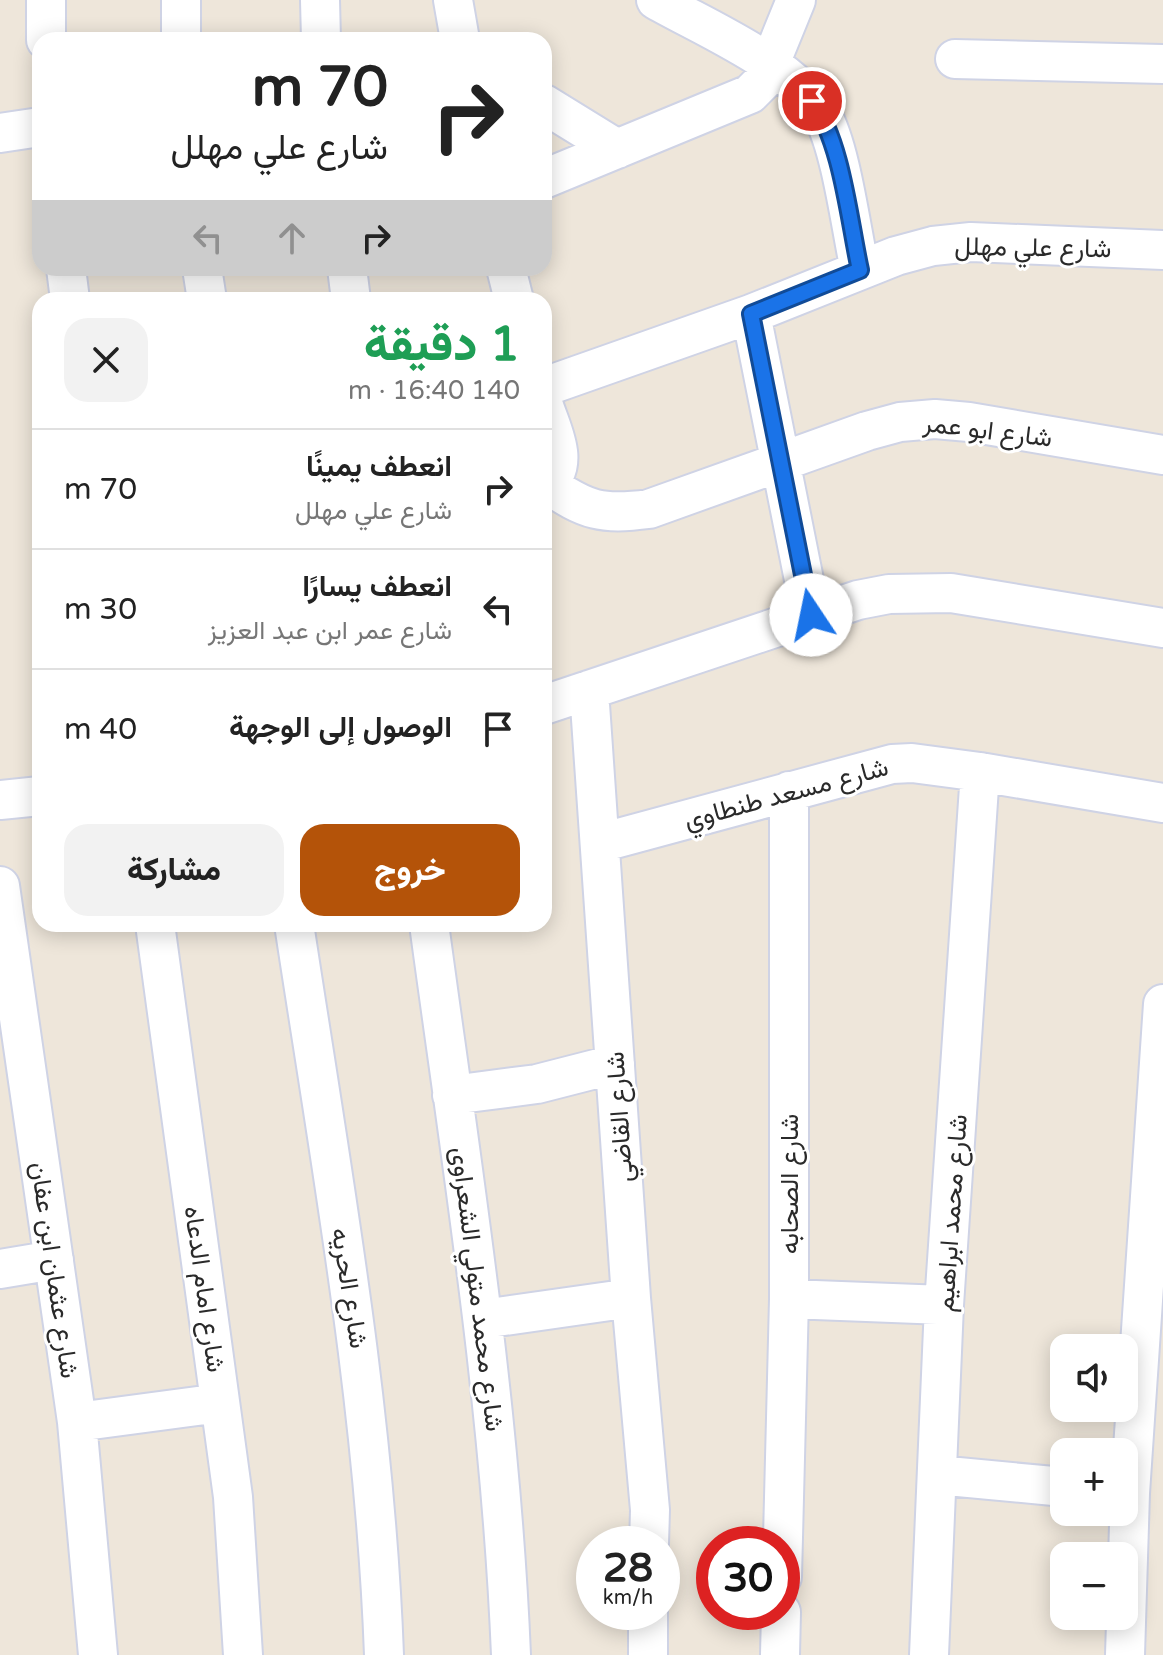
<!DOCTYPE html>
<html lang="ar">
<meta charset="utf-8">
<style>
:root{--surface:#fff;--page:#f2f2f2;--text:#222;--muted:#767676;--line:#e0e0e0;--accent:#b45309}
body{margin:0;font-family:"Varela Round",Vazirmatn,sans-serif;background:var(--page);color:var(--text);direction:rtl;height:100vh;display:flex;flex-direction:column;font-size:30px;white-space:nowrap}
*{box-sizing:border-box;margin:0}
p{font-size:26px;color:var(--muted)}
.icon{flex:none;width:44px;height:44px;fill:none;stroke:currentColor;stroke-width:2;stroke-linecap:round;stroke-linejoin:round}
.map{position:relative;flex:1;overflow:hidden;direction:ltr}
.panel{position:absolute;left:32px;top:292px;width:520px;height:640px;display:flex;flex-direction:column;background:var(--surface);border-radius:24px;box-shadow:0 4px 20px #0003;direction:rtl}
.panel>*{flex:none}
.banner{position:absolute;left:32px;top:32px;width:520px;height:244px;border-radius:24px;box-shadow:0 4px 20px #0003;direction:rtl;background:#fff;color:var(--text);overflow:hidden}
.buttons{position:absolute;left:1050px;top:1334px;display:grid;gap:16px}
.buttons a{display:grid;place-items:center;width:88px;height:88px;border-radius:16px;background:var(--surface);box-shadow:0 4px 20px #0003;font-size:40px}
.speed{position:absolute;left:576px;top:1526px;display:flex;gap:16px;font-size:40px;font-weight:700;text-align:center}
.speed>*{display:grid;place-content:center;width:104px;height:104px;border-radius:50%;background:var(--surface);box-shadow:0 4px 20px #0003;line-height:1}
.speed small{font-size:20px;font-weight:400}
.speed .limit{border:12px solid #d22;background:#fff;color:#111}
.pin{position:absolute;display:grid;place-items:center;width:68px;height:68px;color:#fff;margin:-34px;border:4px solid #fff;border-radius:50%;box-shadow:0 2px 8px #0007}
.me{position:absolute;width:88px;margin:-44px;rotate:349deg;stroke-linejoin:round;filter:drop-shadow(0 0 6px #0008)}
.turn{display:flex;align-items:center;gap:28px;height:168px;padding:0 32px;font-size:36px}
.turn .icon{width:104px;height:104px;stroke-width:2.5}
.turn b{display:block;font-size:56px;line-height:68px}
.lanes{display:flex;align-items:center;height:76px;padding:0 32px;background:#0003;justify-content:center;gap:40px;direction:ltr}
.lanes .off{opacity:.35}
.round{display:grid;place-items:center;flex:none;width:84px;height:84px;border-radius:24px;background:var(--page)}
.head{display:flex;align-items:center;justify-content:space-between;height:136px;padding:0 32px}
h1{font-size:48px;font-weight:800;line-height:60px;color:#1e9e55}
.action{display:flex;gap:16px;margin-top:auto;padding:16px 32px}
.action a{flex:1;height:92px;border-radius:24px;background:var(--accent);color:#fff;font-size:32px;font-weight:800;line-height:92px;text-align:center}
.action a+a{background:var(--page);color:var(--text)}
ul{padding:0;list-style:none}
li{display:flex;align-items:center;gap:24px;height:120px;padding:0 32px;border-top:2px solid var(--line)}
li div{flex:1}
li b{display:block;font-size:30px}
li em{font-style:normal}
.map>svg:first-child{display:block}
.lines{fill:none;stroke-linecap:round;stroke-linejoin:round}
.minor-casing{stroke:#cfd3e5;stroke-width:42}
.minor{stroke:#fff;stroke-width:38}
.route-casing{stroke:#114b97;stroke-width:20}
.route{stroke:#1a73e8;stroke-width:14}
.labels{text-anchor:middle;stroke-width:6;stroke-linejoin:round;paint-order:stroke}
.street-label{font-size:26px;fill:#2a2a2a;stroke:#fff}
</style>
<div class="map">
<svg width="1163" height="1655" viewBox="0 0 1163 1655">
<rect width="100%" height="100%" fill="#eee6da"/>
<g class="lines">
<g class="minor-casing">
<path id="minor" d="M46,0V40
M181,0V40
M320,0L321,40
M453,0L460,40
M656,0C707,29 792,64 822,115C841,148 851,229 860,270
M955,59L1163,64
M544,104L617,149
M0,133L40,127
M544,179L750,94L763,81L796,0
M66,268L70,300
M202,268L207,300
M347,268L351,300
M506,268L514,300
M751,314L811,615
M544,387L751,314L896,256L933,246L971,242L1163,250
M544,406C552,431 572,466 544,485
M547,484C587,511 601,515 649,509L867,431L900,422L935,419L969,422L1163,455
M589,690L631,1298L650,1510L649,1544
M544,705L858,600L889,594L951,593L1163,628
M0,800L40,796
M600,843L892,764L912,763L980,772L1163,803
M0,886L77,1422L98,1655
M155,924L233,1497L243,1655
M294,924C331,1167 375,1409 384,1655
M429,924C462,1167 501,1410 511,1655
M452,1095L537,1084L615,1064
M0,1269L54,1260
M789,1299L944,1305
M483,1319L631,1298
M77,1422L220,1403
M937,1475L1064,1487
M782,1577L789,1299V791
M648,1655V1612
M780,1655L781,1612
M929,1655L944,1305L980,772
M1125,1655L1130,1493L1163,1004"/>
</g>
<use href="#minor" class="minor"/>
</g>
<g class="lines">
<g class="route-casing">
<path id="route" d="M811,615L751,314L860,270C849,220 842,142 812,101"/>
</g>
<use href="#route" class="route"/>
</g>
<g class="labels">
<g class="street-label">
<text transform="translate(1033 247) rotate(1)" y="9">شارع علي مهلل</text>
<text transform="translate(988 430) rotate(7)" y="9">شارع ابو عمر</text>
<text transform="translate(786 793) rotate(-15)" y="9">شارع مسعد طنطاوي</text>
<text transform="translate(619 1117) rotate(-94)" y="9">شارع القاضي</text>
<text transform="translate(789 1184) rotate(-90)" y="9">شارع الصحابه</text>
<text transform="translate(951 1213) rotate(-86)" y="9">شارع محمد ابراهيم</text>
<text transform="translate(55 1270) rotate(82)" y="9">شارع عثمان ابن عفان</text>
<text transform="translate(350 1288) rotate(81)" y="9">شارع الحريه</text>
<text transform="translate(205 1289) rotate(82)" y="9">شارع امام الدعاه</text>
<text transform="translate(478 1289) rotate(83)" y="9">شارع محمد متولي الشعراوى</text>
</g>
</g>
</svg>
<div class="buttons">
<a><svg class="icon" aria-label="sound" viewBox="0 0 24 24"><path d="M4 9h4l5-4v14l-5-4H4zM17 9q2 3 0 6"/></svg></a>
<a>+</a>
<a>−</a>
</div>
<div class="speed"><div>28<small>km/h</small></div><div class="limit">30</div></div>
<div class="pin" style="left:812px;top:101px;background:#d93025"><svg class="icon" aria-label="arrive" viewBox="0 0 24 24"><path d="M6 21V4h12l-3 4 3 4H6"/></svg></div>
<svg class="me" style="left:811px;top:615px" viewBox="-20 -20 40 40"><circle r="19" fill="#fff"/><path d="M0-13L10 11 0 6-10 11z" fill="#1a73e8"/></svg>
<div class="banner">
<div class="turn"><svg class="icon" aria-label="right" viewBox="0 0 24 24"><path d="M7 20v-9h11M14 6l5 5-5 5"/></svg><div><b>70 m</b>شارع علي مهلل</div></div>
<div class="lanes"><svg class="icon off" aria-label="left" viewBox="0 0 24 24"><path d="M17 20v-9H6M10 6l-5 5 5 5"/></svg><svg class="icon off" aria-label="ahead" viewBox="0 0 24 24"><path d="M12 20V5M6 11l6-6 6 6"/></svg><svg class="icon" aria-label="right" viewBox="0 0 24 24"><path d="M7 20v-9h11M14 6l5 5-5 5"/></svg></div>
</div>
<section class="panel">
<div class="head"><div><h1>1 دقيقة</h1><p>140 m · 16:40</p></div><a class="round"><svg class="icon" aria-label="close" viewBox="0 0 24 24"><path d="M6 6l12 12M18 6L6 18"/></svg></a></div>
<ul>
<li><svg class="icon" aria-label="right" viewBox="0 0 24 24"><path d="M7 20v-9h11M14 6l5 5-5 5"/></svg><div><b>انعطف يمينًا</b><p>شارع علي مهلل</p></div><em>70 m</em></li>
<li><svg class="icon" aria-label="left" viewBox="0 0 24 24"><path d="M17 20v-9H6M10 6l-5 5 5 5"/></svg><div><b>انعطف يسارًا</b><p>شارع عمر ابن عبد العزيز</p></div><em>30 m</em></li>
<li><svg class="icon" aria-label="arrive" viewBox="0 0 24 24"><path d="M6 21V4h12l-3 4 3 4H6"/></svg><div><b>الوصول إلى الوجهة</b></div><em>40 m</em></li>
</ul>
<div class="action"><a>خروج</a><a>مشاركة</a></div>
</section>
</div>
